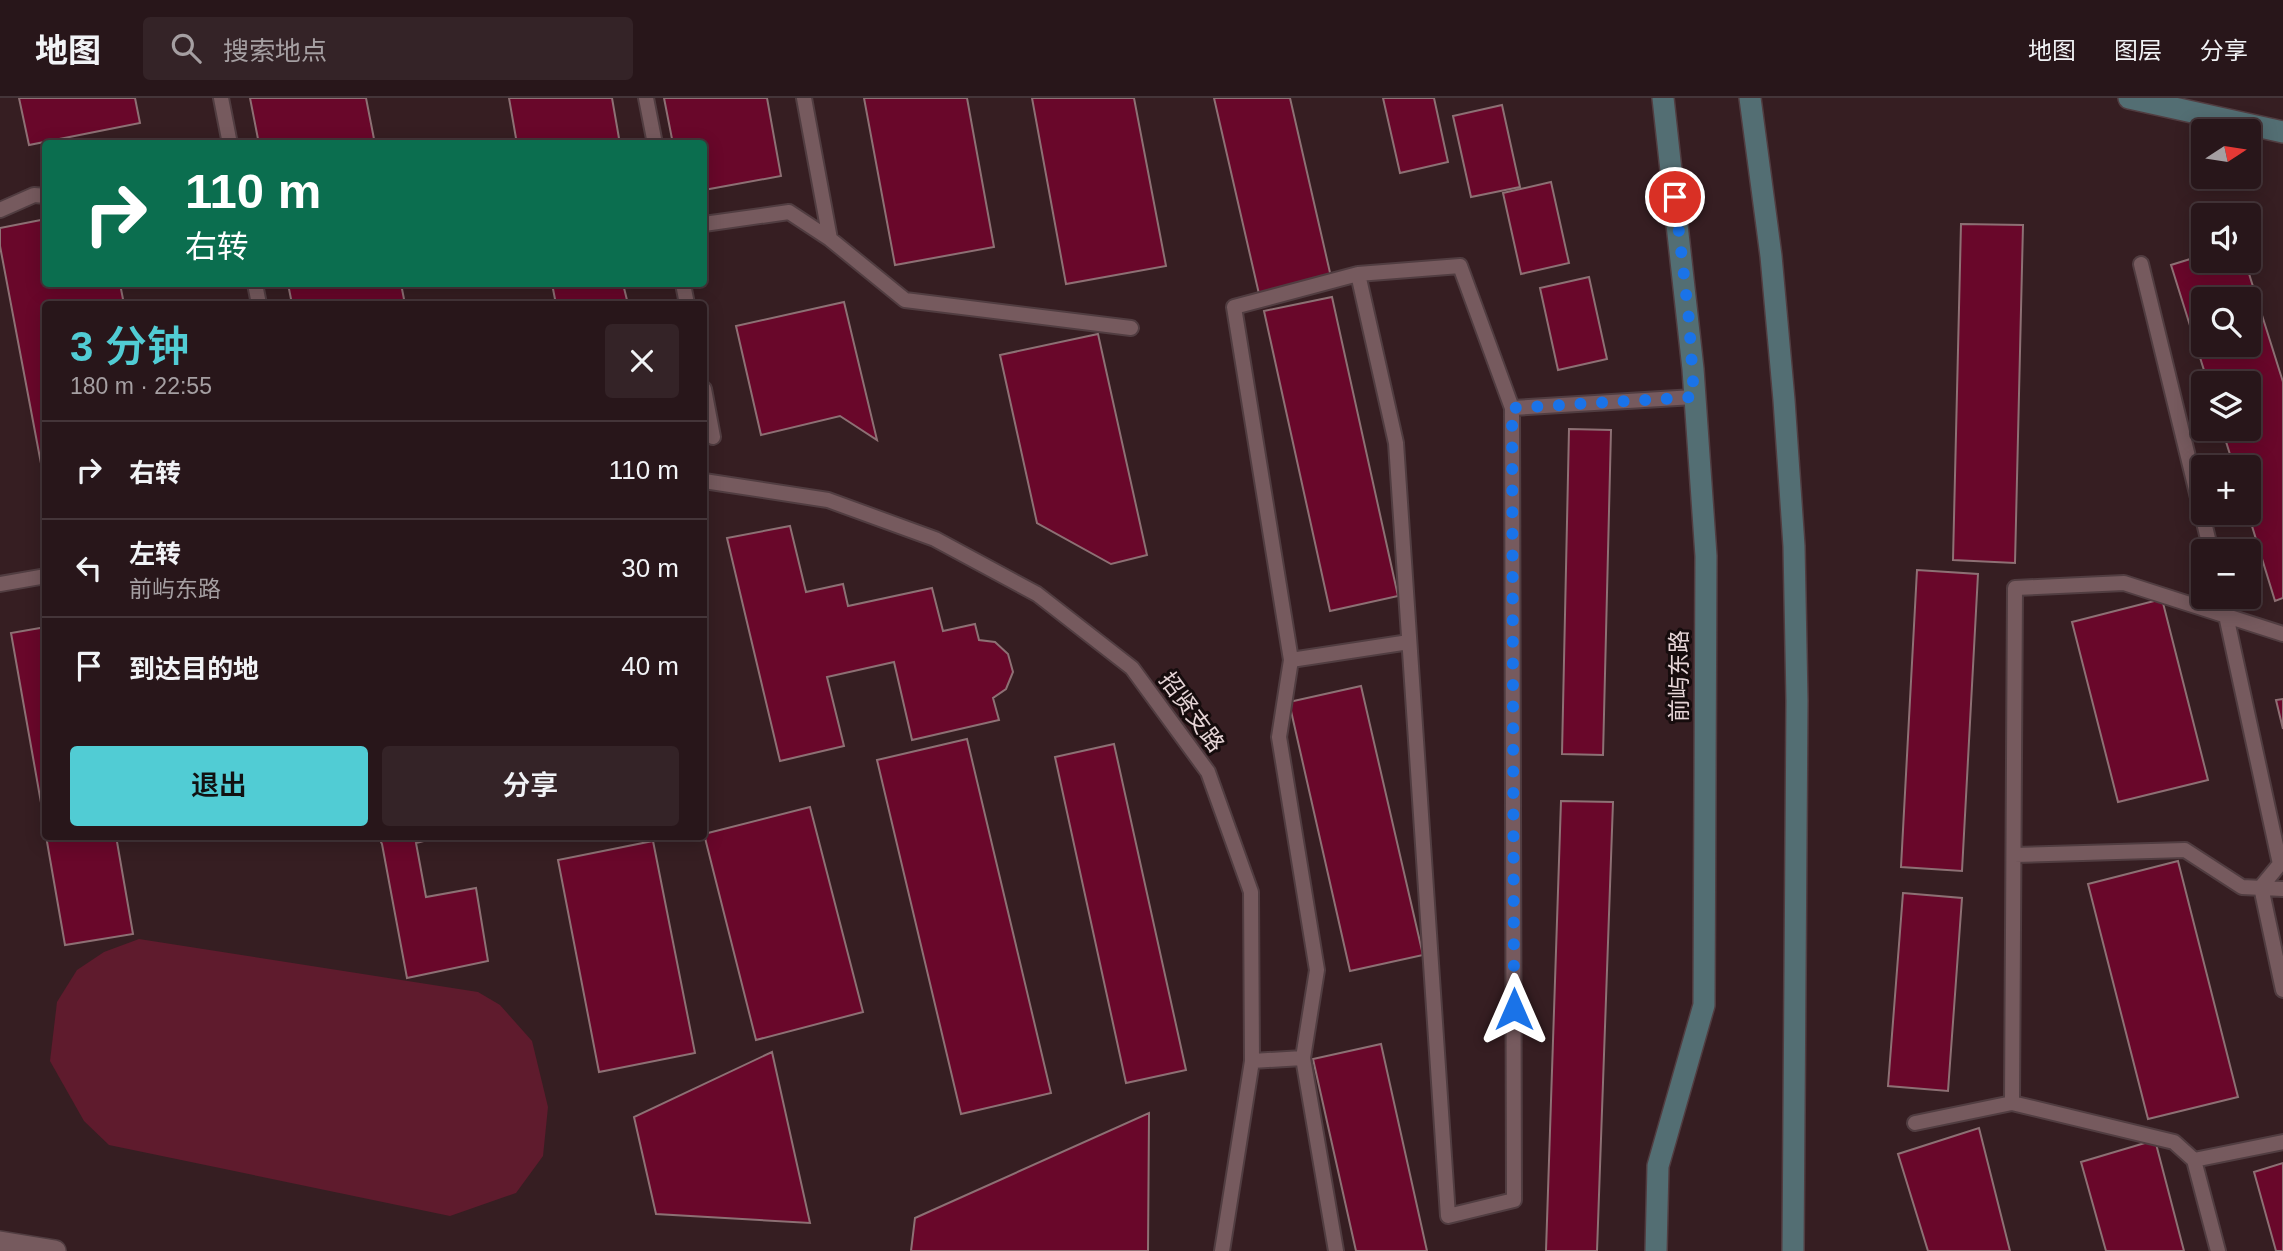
<!DOCTYPE html>
<html lang="zh">
<meta charset="utf-8">
<style>
:root{--surface:#28161a;--page:#342327;--text:#f1f3f6;--muted:#a59fa2;--line:#443539;--accent:#51ccd4}
body{margin:0;font-family:Helvetica,"Noto Sans SC",sans-serif;background:var(--page);color:var(--text);height:100vh;display:flex;flex-direction:column;font-size:26px;white-space:nowrap}
*{box-sizing:border-box;margin:0}
p{font-size:23px;color:var(--muted)}
.icon{flex:none;width:38px;height:38px;fill:none;stroke:currentColor;stroke-width:2;stroke-linecap:round;stroke-linejoin:round}
.map{position:relative;flex:1;overflow:hidden}
.details{position:absolute;left:42px;top:203px;width:665px;height:539px;display:flex;flex-direction:column;background:var(--surface);border-radius:7px;box-shadow:0 4px 18px #0003,0 0 0 2px var(--line)}
.details>*{flex:none}
.banner{position:absolute;left:42px;top:42px;width:665px;height:147px;border-radius:7px;box-shadow:0 4px 18px #0003,0 0 0 2px var(--line);background:#0b6e4f;color:#fff;overflow:hidden}
.needle{width:46px;rotate:78deg}
.buttons{position:absolute;left:2191px;top:21px;display:grid;gap:14px}
.buttons a{display:grid;place-items:center;width:70px;height:70px;border-radius:7px;background:var(--surface);box-shadow:0 4px 18px #0003,0 0 0 2px var(--line);font-size:35px}
.pin{position:absolute;display:grid;place-items:center;width:60px;height:60px;color:#fff;margin:-30px;border:4px solid #fff;border-radius:50%;box-shadow:0 2px 7px #0007}
.me{position:absolute;width:77px;margin:-38px;rotate:0deg;stroke-linejoin:round;filter:drop-shadow(0 0 5px #0008)}
.turn{display:flex;align-items:center;gap:24px;height:147px;padding:0 28px;font-size:32px}
.turn .icon{width:91px;height:91px;stroke-width:2.5}
.turn b{display:block;font-size:49px;line-height:60px}
.round{display:grid;place-items:center;flex:none;width:74px;height:74px;border-radius:7px;background:var(--page)}
.summary{display:flex;align-items:center;justify-content:space-between;height:119px;padding:0 28px}
h1{font-size:42px;font-weight:600;line-height:52px;color:var(--accent)}
.button{display:flex;gap:14px;margin-top:auto;padding:14px 28px}
.button a{flex:1;height:80px;border-radius:7px;background:var(--accent);color:#111;font-size:28px;font-weight:600;line-height:80px;text-align:center}
.button a+a{background:var(--page);color:var(--text)}
ul{padding:0;list-style:none}
li{display:flex;align-items:center;gap:21px;height:98px;padding:0 28px;border-top:2px solid var(--line)}
li div{flex:1}
li b{display:block;font-size:26px}
li em{font-style:normal}
header{display:flex;align-items:center;gap:42px;box-sizing:border-box;height:98px;padding:0 35px;background:var(--surface);border-bottom:2px solid var(--line)}
header strong{font-size:33px}
nav{display:flex;gap:38px;margin-inline-start:auto;font-size:24px}
.search{width:490px;height:63px;background:var(--page);display:flex;align-items:center;gap:18px;box-sizing:border-box;padding:0 24px;border-radius:7px;color:var(--muted);font-size:26px}
.map>svg:first-child{display:block}
.green{fill:#5f1b2d}
.building{fill:#69072a;stroke:#8d7074;stroke-width:2;fill-rule:evenodd}
.lines{fill:none;stroke-linecap:round;stroke-linejoin:round}
.service-casing{stroke:#513d41;stroke-width:18}
.tertiary-casing{stroke:#513d41;stroke-width:24}
.secondary-casing{stroke:#513d41;stroke-width:24}
.service{stroke:#765a5e;stroke-width:14}
.tertiary{stroke:#765a5e;stroke-width:21}
.secondary{stroke:#536e73;stroke-width:21}
.route{stroke:#1a73e8;stroke-width:12;stroke-dasharray:0 21.6}
.labels{text-anchor:middle;stroke-width:6;stroke-linejoin:round;paint-order:stroke}
.street-label{font-size:23px;fill:#e6d5d7;stroke:#160c0d}
</style>
<header>
<strong>地图</strong>
<div class="search"><svg class="icon" aria-label="search" viewBox="0 0 24 24"><circle cx="10" cy="10" r="6"/><path d="M15 15l6 6"/></svg>搜索地点</div>
<nav><a>地图</a><a>图层</a><a>分享</a></nav>
</header>
<div class="map">
<svg width="2283" height="1153" viewBox="0 0 2283 1153">
<rect width="100%" height="100%" fill="#361e22"/>
<path class="green" d="M139,841L478,894L500,907L532,943L548,1009L543,1058L516,1095L450,1118L109,1047L84,1023L50,963L57,904L77,872L104,854Z"/>
<path class="building" d="M19,0H135L140,25L29,47Z
M250,0H366L375,46H259Z
M509,0H612L620,46H517Z
M664,0H767L781,78L704,92V46H673Z
M864,0H967L994,149L895,167Z
M1032,0H1134L1166,168L1066,186Z
M1214,0H1290L1331,179L1259,196Z
M1383,0H1434L1448,64L1400,75Z
M1502,7L1520,89L1471,99L1453,18Z
M1551,84L1569,165L1521,176L1503,95Z
M46,121V186H120L124,206H46V392L0,148V130Z
M1961,126L2023,127L2015,465L1953,462Z
M2203,157V163H2245L2283,284V500L2275,503L2248,415L2249,369H2234L2222,331H2249V285H2208L2171,167ZM2203,201H2249V247H2203Z
M1589,179L1607,261L1558,272L1540,190Z
M288,186H401L405,206H292Z
M552,186H623L628,206H556Z
M1332,199L1398,498L1330,513L1264,213Z
M844,204L877,342L840,318L761,337L736,228Z
M1098,236L1147,457L1111,466L1037,425L1000,257Z
M1569,331L1611,332L1603,657L1562,656Z
M790,428L806,494L843,486L848,508L932,490L943,533L975,526L979,542L995,544L1008,556L1013,574L1006,591L993,600L999,622L912,642L894,564L827,579L844,648L780,663L727,440Z
M1917,472L1978,476L1962,773L1901,769Z
M2162,501L2208,682L2118,704L2072,524Z
M46,529V733L11,535Z
M1361,588L1423,857L1350,873L1289,604Z
M2283,601V631L2276,602Z
M967,641L1051,995L961,1016L877,662Z
M1114,646L1186,972L1126,985L1055,659Z
M1561,703L1613,704L1597,1153H1546Z
M810,709L863,914L756,942L704,736Z
M46,738H116L133,836L65,847Z
M378,738H443L416,745L426,799L476,790L488,863L407,880L382,746Z
M653,743L695,955L599,974L558,762Z
M2178,763L2238,999L2148,1021L2088,786Z
M1903,795L1962,800L1948,993L1888,988Z
M1381,946L1427,1153H1356L1313,961Z
M772,954L810,1125L656,1116L634,1019Z
M1149,1015L1148,1153H911L915,1120Z
M1979,1030L2010,1153H1928L1898,1056Z
M2155,1042L2184,1153H2106L2081,1064Z
M2283,1065V1153H2276L2254,1074Z"/>
<g class="lines">
<g class="service-casing">
<path id="service" d="M221,0L230,46
M646,0L655,46
M804,0L830,141L905,202L1131,230
M0,112L34,97L46,98
M704,126L789,114L830,141
M2141,166L2211,453
M1358,176L1234,209L1291,562L1409,544
M255,186L259,206
M683,186L687,206
M704,291L713,339
M1512,310L1460,168L1358,176L1396,345L1448,1118L1514,1102L1512,310L1694,299
M704,383L828,402L935,441L1037,496L1132,570L1208,674L1251,794L1252,963L1222,1153
M0,486L46,478
M2222,499L2280,766L2261,789L2283,892
M1291,562L1279,639L1317,872L1303,960L1336,1153
M2014,757L2185,752L2242,789L2283,791
M1252,963L1303,960
M2012,1005L2015,490L2124,485L2283,536
M1915,1025L2012,1005L2174,1044L2194,1062
M2218,1153L2194,1062L2283,1044"/>
</g>
<g class="tertiary-casing">
<path id="tertiary" d="M0,1144L55,1153"/>
</g>
<g class="secondary-casing">
<path id="secondary" d="M1750,0L1771,158L1784,302L1794,448L1797,603L1793,1153
M2129,0L2283,34
M1656,1153L1658,1068L1704,907L1706,458L1693,271L1663,0"/>
</g>
<use href="#service" class="service"/>
<use href="#tertiary" class="tertiary"/>
<use href="#secondary" class="secondary"/>
</g>
<g class="lines">
<path class="route" d="M1514,911L1512,310L1694,299L1689,222L1675,99"/>
</g>
<g class="labels">
<g class="street-label">
<text transform="translate(1679 578) rotate(-90)" y="8">前屿东路</text>
<text transform="translate(1192 614) rotate(54)" y="8">招贤支路</text>
</g>
</g>
</svg>
<div class="buttons">
<a><svg class="needle" viewBox="-14 -14 28 28"><path d="M0-13l5 13h-10z" fill="#e53935"/><path d="M0 13l5-13h-10z" fill="#a59fa2"/></svg></a>
<a><svg class="icon" aria-label="sound" viewBox="0 0 24 24"><path d="M4 9h4l5-4v14l-5-4H4zM17 9q2 3 0 6"/></svg></a>
<a><svg class="icon" aria-label="search" viewBox="0 0 24 24"><circle cx="10" cy="10" r="6"/><path d="M15 15l6 6"/></svg></a>
<a><svg class="icon" aria-label="layers" viewBox="0 0 24 24"><path d="M12 4l9 5-9 5-9-5zM3 14l9 5 9-5"/></svg></a>
<a>+</a>
<a>−</a>
</div>
<div class="pin" style="left:1675px;top:99px;background:#d93025"><svg class="icon" aria-label="arrive" viewBox="0 0 24 24"><path d="M6 21V4h12l-3 4 3 4H6"/></svg></div>
<svg class="me" style="left:1514px;top:911px" viewBox="-20 -20 40 40"><path d="M0-17L14 15 0 8-14 15z" fill="#1a73e8" stroke="#fff" stroke-width="4"/></svg>
<div class="banner">
<div class="turn"><svg class="icon" aria-label="right" viewBox="0 0 24 24"><path d="M7 20v-9h11M14 6l5 5-5 5"/></svg><div><b>110 m</b>右转</div></div>
</div>
<section class="details">
<div class="summary"><div><h1>3 分钟</h1><p>180 m · 22:55</p></div><a class="round"><svg class="icon" aria-label="close" viewBox="0 0 24 24"><path d="M6 6l12 12M18 6L6 18"/></svg></a></div>
<ul>
<li><svg class="icon" aria-label="right" viewBox="0 0 24 24"><path d="M7 20v-9h11M14 6l5 5-5 5"/></svg><div><b>右转</b></div><em>110 m</em></li>
<li><svg class="icon" aria-label="left" viewBox="0 0 24 24"><path d="M17 20v-9H6M10 6l-5 5 5 5"/></svg><div><b>左转</b><p>前屿东路</p></div><em>30 m</em></li>
<li><svg class="icon" aria-label="arrive" viewBox="0 0 24 24"><path d="M6 21V4h12l-3 4 3 4H6"/></svg><div><b>到达目的地</b></div><em>40 m</em></li>
</ul>
<div class="button"><a>退出</a><a>分享</a></div>
</section>
</div>
